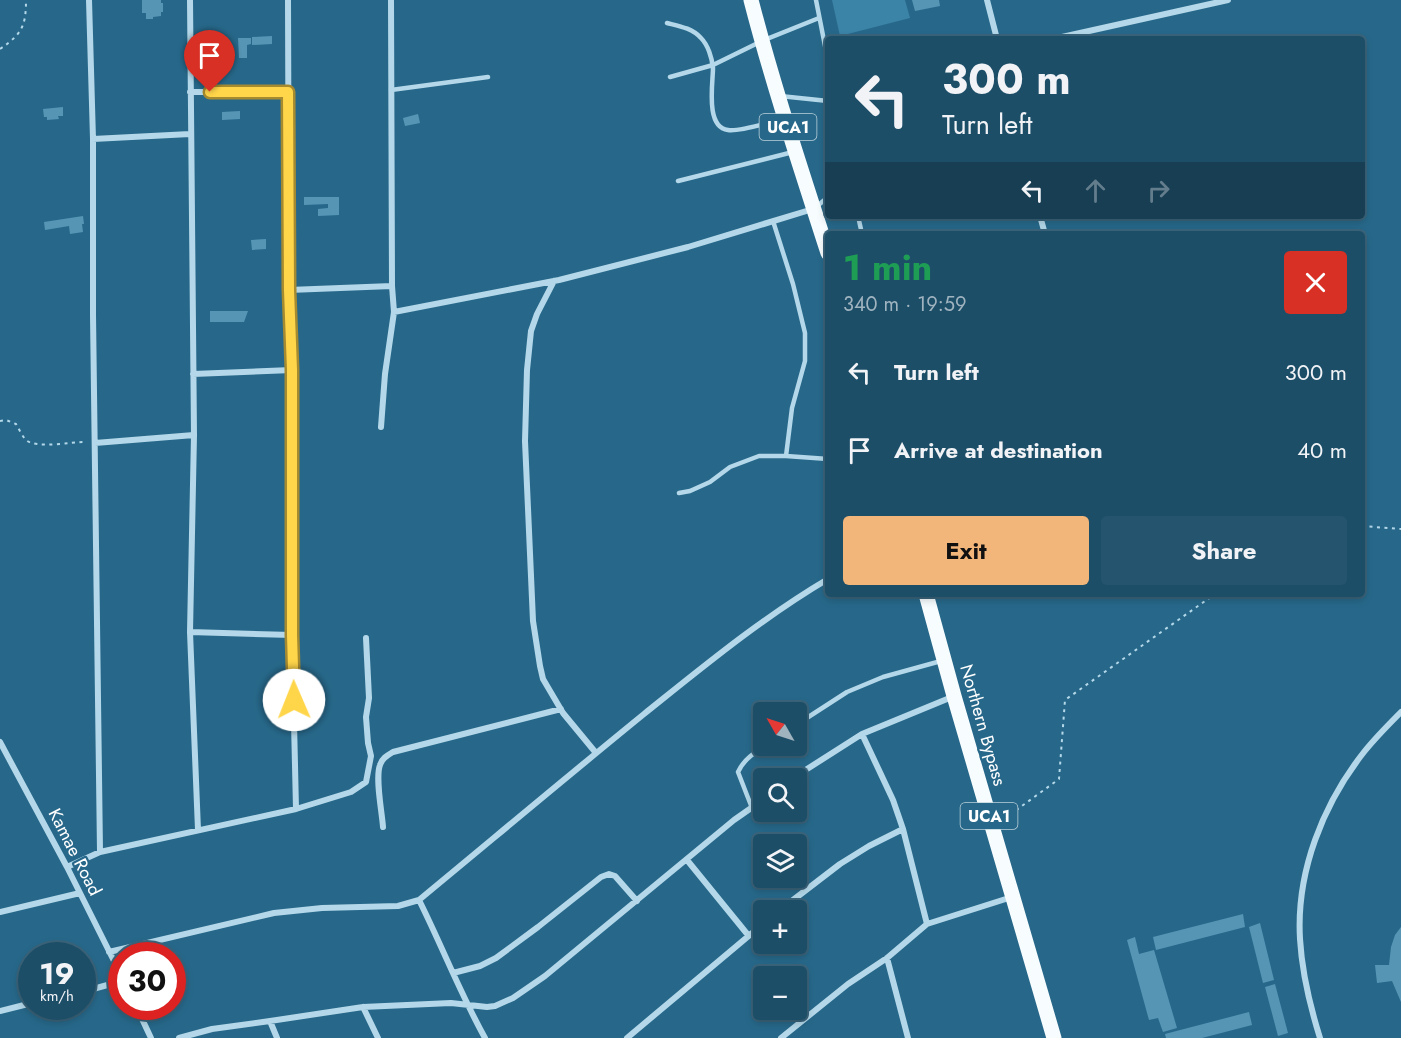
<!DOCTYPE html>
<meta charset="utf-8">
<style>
:root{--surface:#1d4e68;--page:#25556e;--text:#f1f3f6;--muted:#a0b4c0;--line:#3b657c;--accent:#f2b57a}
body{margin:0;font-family:Jost,sans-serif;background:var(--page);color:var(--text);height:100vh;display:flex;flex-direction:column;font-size:22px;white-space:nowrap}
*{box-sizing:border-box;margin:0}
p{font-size:20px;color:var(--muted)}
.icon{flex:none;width:33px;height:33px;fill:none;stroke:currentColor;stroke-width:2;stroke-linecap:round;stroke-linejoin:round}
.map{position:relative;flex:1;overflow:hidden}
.sheet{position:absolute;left:825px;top:231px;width:540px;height:366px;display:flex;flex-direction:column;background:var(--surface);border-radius:6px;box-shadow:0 3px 9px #0003,0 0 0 2px var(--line)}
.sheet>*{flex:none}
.hud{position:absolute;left:825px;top:36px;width:540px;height:183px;border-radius:6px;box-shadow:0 3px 9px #0003,0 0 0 2px var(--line);background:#1d4e68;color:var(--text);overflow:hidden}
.needle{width:39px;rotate:309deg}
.buttons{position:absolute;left:753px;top:702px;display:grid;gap:12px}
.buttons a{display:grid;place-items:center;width:54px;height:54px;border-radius:6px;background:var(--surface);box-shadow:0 3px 9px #0003,0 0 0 2px var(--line);font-size:30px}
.speed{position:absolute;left:18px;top:942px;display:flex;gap:12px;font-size:30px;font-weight:700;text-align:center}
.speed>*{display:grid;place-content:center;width:78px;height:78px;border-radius:50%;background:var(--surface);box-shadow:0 3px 9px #0003,0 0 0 2px var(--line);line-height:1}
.speed small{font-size:15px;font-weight:400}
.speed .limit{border:9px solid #d22;background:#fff;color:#111}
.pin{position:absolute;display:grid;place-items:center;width:51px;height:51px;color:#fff;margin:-62px -26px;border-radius:50% 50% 50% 0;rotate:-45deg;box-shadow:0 0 6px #0007}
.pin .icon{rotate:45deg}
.me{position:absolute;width:66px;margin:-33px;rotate:359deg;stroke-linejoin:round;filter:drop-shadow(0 0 4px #0008)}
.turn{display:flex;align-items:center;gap:21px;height:126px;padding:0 18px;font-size:27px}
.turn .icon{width:78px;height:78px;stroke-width:2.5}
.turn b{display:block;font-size:42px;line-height:51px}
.lanes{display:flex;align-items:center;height:57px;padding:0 18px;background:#0003;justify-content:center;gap:30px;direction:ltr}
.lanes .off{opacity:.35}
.round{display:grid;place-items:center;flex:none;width:63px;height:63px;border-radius:6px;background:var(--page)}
.head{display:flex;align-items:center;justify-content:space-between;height:102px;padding:0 18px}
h1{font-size:36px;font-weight:700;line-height:45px;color:#1e9e55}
.cta{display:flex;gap:12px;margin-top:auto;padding:12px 18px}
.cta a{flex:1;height:69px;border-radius:6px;background:var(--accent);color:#111;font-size:24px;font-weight:700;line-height:69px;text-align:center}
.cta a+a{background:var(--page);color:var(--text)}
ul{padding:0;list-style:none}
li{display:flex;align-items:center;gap:18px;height:78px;padding:0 18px}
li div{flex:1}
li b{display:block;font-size:22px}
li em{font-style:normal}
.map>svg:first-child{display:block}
.green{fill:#3b83a7}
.building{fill:#5795b5}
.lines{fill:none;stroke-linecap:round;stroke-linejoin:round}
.path{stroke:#b4d8e9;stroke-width:2;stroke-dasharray:3 4.5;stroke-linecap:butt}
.lane{stroke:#b4d8e9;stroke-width:4.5}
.street{stroke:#b4d8e9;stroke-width:6}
.primary{stroke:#f7fcfe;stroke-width:15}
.route-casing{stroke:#a68a30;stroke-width:15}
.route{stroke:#ffd54a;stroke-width:10}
.labels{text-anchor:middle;stroke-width:4.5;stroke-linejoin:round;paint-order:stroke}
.shield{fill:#27688a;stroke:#bed2dc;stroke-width:1.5}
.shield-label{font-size:16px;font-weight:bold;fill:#fff}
.street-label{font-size:18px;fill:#fff;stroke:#27688a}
</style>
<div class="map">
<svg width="1401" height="1038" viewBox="0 0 1401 1038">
<rect width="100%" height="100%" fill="#27688a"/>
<path class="green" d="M832,0H905L910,18L840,36Z"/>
<path class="building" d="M142,0H161V3H163V12H161V16L153,17V19H146V13H142Z
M912,0H939L940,6L915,11Z
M272,36V44L252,45V37Z
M238,38H251V44L247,45V58H239Z
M63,107V116H58L59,119L47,120V117H44L43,109Z
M240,111V119L222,120V112Z
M418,114L420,123L405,126L403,118Z
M304,197H339V215L318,216V209L328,208V204L304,205Z
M83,216L84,224H82L83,232L70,234L69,226L45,230L44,222Z
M266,239V249L252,250L251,240Z
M210,311H248L244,322H210Z
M1243,914L1245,927L1156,950L1153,937Z
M1260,923L1274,980L1263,983L1249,927Z
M1401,927V1002L1392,981L1377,983L1375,965H1389L1391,947L1395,935Z
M1135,937L1139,954L1154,950L1177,1028L1163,1032L1158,1018L1149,1020L1127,940Z
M1275,984L1288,1033L1278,1036L1265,987Z
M1249,1012L1252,1025L1202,1038H1166L1165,1034Z"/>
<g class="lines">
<path class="path" d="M0,49C22,34 26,26 26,0
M0,421L6,420L16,424C19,429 22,436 26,440C36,449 71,442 84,442
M1362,526L1401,529
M1004,819L1059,779L1065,700L1215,594"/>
<path class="lane" d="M816,0L828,61
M667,23C679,26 692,28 701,38C708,45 712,58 713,68C713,83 705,127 728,130C740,132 770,122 782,119
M670,77L713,65L762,41L819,18
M391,90L488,77
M780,96L828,101
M678,181L793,152
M816,207L828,197
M858,216L862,234
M773,221L793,284L805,333V361L792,408L786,456L828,459
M679,493L690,491L710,482L730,467L759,456H786
M796,725L847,692L883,677L941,661
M752,808L738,772C744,759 754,753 766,746"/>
<path class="street" d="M89,0L93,139V315L100,852
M190,0L194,435L190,632L198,830
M288,0L289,290L292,370V635L296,809
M987,0L997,39
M1053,39L1228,0
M190,92H288
M93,139L190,134
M1040,216L1045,234
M554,281L537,314L531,331L527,370L525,441L533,621L540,666L543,679L563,713L596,753
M289,290L392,286
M394,312L559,280L688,247L813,209
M193,374L292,370
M381,427L385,374L394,312L392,286L391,0
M95,443L194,435
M190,632L292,635
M862,734L893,800L903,829L927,924
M0,742L67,867L122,977
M793,778L862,734L952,697
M383,827C382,812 375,778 380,765C382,758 388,755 393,752L561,709
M687,860L748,935
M67,867L100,852L296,809L351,792L366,782L371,756L368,743L366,717L369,698L366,638
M419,900C442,946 460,993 485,1038
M780,910L840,864L869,846L903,829
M0,912L80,893
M109,952L274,913L322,908L398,906L419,900C494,838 569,775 644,714C704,666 762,618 828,579
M887,958L908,1038
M453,973L480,966L496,958L538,927L601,877L609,874L615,876L637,901
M82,992L122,981
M136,1006L151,1038
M363,1007L378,1038
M0,1011L32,1003
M270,1021L277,1038
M179,1038L212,1029L270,1021L363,1007L451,1003L487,1007L495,1006L513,998L545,976L734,820L764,799
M627,1038L764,923
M781,1038L848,984L887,958L927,924L1012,897
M1320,1038C1310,1006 1302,973 1300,939C1296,872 1323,804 1364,752C1375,738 1388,725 1401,712"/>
<path class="primary" d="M751,0C773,85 801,169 828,253
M926,594L954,696L1054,1038"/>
</g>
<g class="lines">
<g class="route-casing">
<path id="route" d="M210,92H288L289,290L292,370V635L294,700"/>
</g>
<use href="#route" class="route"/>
</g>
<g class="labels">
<g class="shield">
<rect x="759.5" y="114" width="57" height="26" rx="4.5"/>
<rect x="960.5" y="803" width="57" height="26" rx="4.5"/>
</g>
<g class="shield-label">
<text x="788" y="133">UCA1</text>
<text x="989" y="822">UCA1</text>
</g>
<g class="street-label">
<text transform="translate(983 725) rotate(74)" y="6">Northern Bypass</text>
<text transform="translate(75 852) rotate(63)" y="6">Kamae Road</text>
</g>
</g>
</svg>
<div class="buttons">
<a><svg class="needle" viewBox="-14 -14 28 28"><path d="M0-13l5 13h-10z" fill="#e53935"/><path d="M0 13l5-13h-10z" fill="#a0b4c0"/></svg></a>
<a><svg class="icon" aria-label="search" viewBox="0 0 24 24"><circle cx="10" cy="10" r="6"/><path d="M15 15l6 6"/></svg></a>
<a><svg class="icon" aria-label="layers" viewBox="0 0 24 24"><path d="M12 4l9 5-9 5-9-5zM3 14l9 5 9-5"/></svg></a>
<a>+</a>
<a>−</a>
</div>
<div class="speed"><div>19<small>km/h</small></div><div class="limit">30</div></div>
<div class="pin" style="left:210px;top:92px;background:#d93025"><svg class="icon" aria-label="arrive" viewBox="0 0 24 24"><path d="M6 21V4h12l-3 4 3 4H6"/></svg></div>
<svg class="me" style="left:294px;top:700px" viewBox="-20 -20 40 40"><circle r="19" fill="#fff"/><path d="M0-13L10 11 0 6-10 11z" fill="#ffd54a"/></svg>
<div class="hud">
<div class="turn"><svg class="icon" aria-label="left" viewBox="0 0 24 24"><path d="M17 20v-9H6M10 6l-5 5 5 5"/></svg><div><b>300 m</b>Turn left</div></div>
<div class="lanes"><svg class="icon" aria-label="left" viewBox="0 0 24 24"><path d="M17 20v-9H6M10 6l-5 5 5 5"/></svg><svg class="icon off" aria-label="ahead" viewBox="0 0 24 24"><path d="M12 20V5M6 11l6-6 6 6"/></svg><svg class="icon off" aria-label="right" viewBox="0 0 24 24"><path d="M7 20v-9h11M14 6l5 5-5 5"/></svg></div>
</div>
<section class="sheet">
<div class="head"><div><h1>1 min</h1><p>340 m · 19:59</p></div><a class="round" style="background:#d93025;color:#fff"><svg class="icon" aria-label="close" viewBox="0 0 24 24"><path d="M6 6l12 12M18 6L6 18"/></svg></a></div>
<ul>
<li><svg class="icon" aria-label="left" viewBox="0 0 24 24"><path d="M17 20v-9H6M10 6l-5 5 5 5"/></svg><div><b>Turn left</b></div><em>300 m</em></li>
<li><svg class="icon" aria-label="arrive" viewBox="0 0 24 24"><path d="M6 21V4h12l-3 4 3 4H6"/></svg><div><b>Arrive at destination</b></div><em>40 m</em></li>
</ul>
<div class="cta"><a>Exit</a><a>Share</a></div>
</section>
</div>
